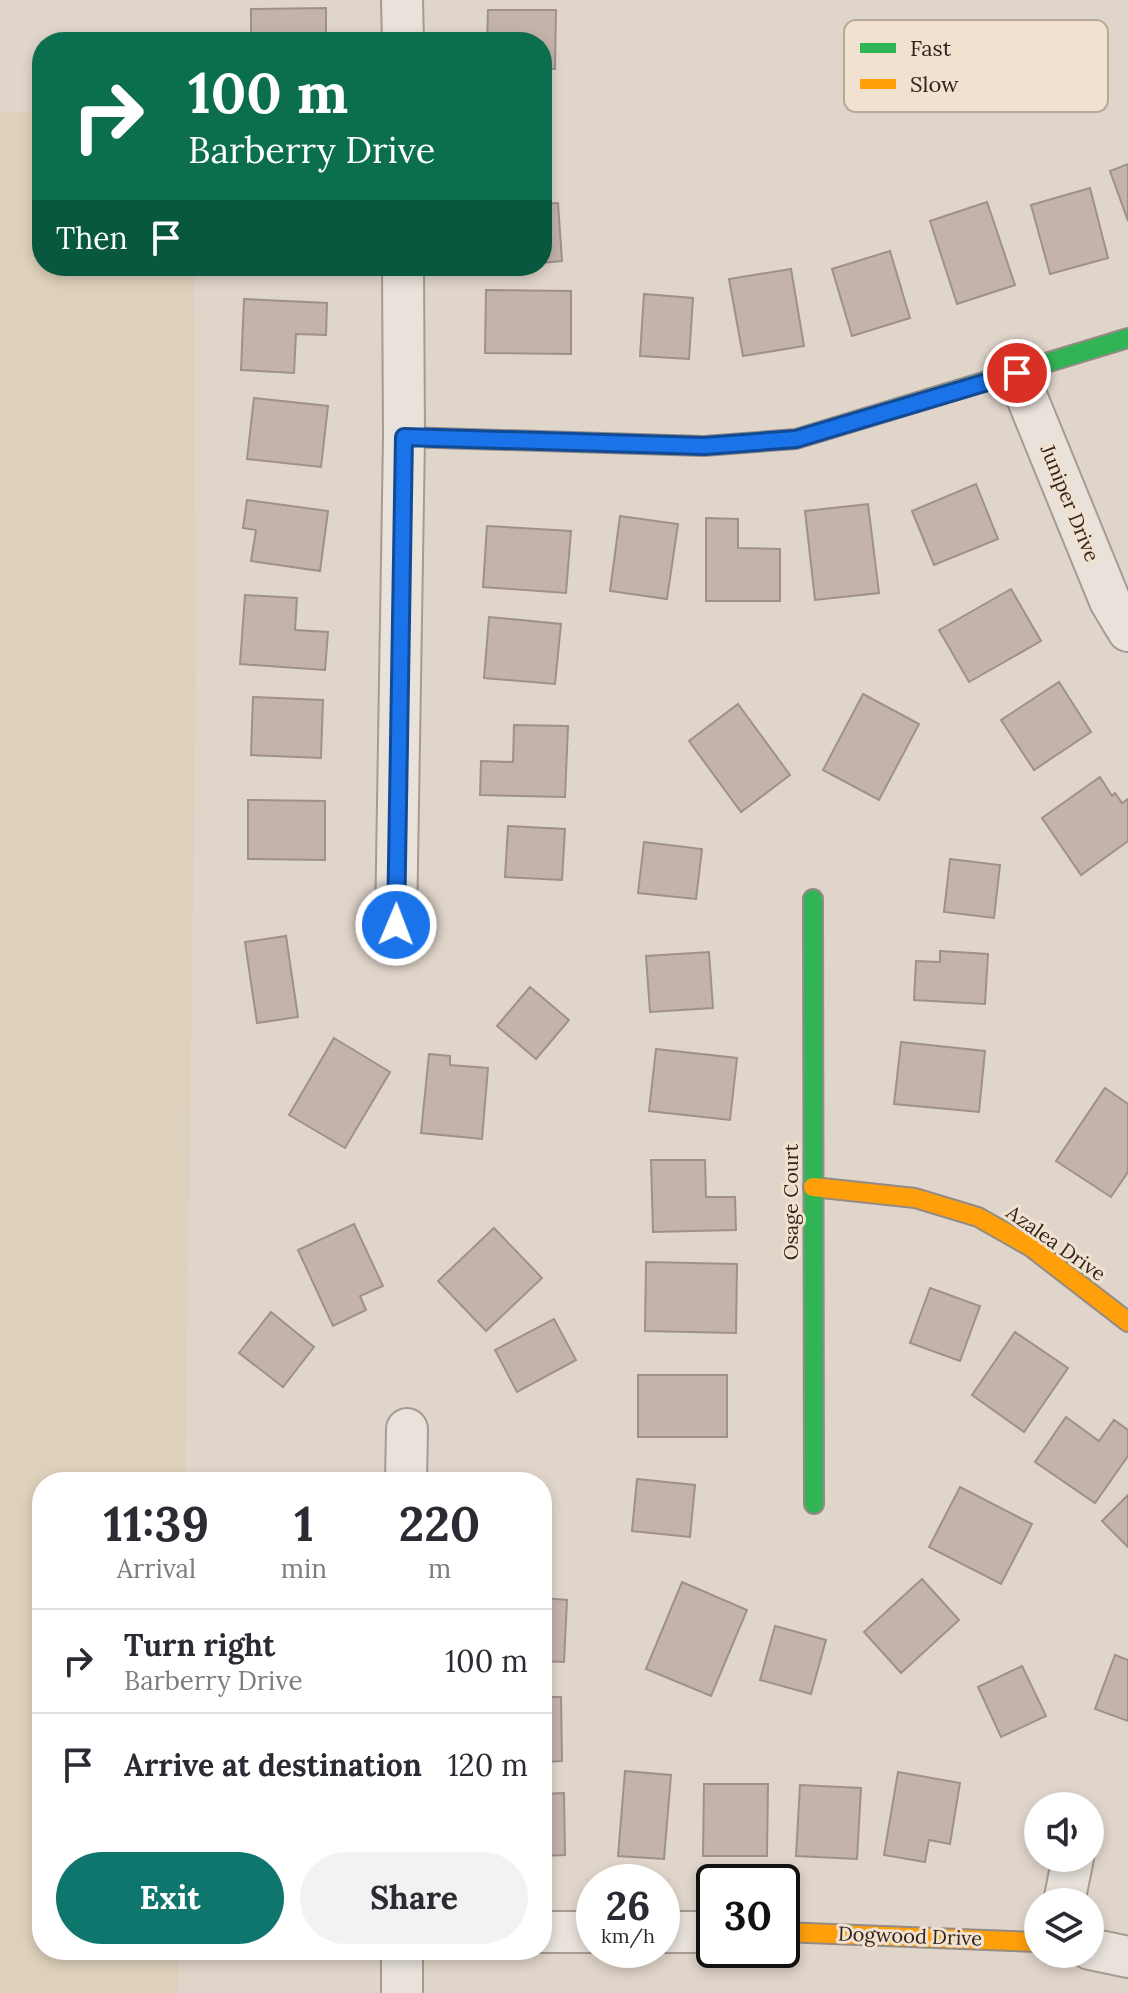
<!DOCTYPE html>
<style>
:root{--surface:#fff;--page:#f2f2f3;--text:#2b2b33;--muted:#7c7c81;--line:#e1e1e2;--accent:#0f766e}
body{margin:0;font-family:Lora,serif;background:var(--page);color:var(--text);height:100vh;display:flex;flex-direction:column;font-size:30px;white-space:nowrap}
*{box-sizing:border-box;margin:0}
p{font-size:26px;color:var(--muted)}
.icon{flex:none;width:44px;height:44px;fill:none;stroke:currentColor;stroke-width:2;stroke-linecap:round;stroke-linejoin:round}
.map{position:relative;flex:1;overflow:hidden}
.drawer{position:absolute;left:32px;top:1472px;width:520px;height:488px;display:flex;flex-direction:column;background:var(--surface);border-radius:32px;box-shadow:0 4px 12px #0003}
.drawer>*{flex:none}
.banner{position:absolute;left:32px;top:32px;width:520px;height:244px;border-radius:32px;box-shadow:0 4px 12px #0003;background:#0b6e4f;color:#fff;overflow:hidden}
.controls{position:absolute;left:1024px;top:1792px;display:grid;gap:16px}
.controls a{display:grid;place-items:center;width:80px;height:80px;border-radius:50%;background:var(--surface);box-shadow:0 4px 12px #0003;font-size:40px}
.speed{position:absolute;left:576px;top:1864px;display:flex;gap:16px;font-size:40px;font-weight:700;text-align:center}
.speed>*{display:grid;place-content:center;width:104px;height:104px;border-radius:50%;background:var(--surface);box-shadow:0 4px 12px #0003;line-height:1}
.speed small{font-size:20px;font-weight:400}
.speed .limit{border:4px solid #111;border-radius:12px;background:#fff;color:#111}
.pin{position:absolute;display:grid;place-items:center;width:68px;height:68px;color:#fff;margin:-34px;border:4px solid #fff;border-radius:50%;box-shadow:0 2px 8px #0007}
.me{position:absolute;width:88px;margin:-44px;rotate:1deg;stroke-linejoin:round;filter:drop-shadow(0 0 6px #0008)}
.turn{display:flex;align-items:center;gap:28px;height:168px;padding:0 24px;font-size:36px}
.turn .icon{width:104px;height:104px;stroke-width:2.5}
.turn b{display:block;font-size:56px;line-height:68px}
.then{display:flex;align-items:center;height:76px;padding:0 24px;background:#0003;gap:16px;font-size:30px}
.eta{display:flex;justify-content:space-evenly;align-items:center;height:136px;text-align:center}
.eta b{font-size:48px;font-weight:700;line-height:56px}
.action{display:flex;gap:16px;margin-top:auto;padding:16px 24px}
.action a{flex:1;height:92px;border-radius:48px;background:var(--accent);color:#fff;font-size:32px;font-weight:700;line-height:92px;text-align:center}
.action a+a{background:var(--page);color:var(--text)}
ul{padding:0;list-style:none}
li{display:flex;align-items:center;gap:24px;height:104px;padding:0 24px;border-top:2px solid var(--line)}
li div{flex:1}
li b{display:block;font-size:30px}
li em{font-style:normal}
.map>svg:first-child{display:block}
.farmland{fill:#ded1bb}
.building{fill:#c3b3ab;stroke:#9f918a;stroke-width:2}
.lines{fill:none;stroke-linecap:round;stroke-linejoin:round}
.street-casing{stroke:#a59b93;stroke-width:44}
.fast-casing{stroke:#948b84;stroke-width:22}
.slow-casing{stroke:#948b84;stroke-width:22}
.street{stroke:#e8e2db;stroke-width:40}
.fast{stroke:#30b455;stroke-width:18}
.slow{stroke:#ff9f0a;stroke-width:18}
.route-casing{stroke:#114b97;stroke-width:20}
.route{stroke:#1a73e8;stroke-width:14}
.labels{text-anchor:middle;stroke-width:6;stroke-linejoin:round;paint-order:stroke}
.street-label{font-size:20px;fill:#31231d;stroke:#f1e1cf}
.key{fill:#f1e1cf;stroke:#b7a89a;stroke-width:2}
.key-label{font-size:22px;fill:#31231d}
</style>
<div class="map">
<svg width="1128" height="1993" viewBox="0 0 1128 1993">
<rect width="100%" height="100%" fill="#e0d5ca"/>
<path class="farmland" d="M0,112H42V266H194L196,686L185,1482H42V1950H179L178,1993H0Z"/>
<path class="building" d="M326,8V42H251V9Z
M488,10H556L555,69H542V42H487Z
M542,112H546L545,159H542Z
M1128,164V221L1110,171Z
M1090,188L1108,258L1050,274L1031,205Z
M987,202L1015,285L957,304L930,221Z
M558,203L562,261L542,263V204Z
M890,251L910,318L852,336L832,269Z
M241,266H309V268L241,269Z
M791,269L804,346L743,356L729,279Z
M486,290L571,291V354L485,353Z
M644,294L693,298L689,359L640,356Z
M244,299L327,303L326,335L296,334L294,373L241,370Z
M254,398L328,406L321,467L247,459Z
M976,484L998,539L934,565L912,511Z
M247,500L328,511L320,571L251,561L256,530L243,528Z
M868,504L879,593L815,600L805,511Z
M620,516L678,524L667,599L610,591Z
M706,518L738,519V548L780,549V601H706Z
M487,526L571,531L566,593L483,587Z
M1011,589L1041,641L969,682L939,630Z
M245,595L297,598L295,630L328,632L325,670L240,664Z
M489,617L561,624L555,684L484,678Z
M1059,682L1091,732L1034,770L1001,720Z
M863,694L919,724L879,800L823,770Z
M253,697L323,700L321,758L251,755Z
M738,704L790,775L741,812L689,741Z
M514,725L568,726L565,797L480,795L481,761L513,762Z
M1100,777L1112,796L1115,793L1122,803L1128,799V841L1081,875L1042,818Z
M248,800L325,801V860L248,859Z
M508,826L565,829L562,880L505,877Z
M644,842L702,849L696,899L638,893Z
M950,859L1000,865L994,918L944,912Z
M286,936L298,1017L257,1023L245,942Z
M940,951L988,954L985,1004L914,1000L916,961L940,962Z
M709,952L713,1008L650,1012L646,956Z
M530,987L569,1020L536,1059L497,1026Z
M334,1038L390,1072L345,1148L289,1115Z
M901,1042L985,1051L979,1112L894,1104Z
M656,1049L737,1058L730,1120L649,1111Z
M429,1054L450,1056V1065L488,1068L482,1139L421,1133Z
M1105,1088L1128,1104V1172L1111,1197L1056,1161Z
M651,1160H705L706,1197H735L736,1230L653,1232Z
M354,1224L383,1286L360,1296L366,1310L333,1326L298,1250Z
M494,1228L542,1278L486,1331L438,1281Z
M646,1262L737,1264L736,1333L645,1331Z
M930,1288L980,1306L960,1361L910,1343Z
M271,1312L314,1347L283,1387L239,1353Z
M554,1319L576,1360L517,1392L495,1350Z
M1015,1332L1068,1368L1024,1432L972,1395Z
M638,1375H727V1437H638Z
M1066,1417L1099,1441L1114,1420L1128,1430V1456L1095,1503L1035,1462Z
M637,1479L695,1485L690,1537L632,1531Z
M960,1487L1032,1524L1001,1584L929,1547Z
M1128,1495V1547L1102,1521Z
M542,1507H550L547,1560H542Z
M922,1579L959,1620L901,1673L864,1632Z
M682,1582L747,1610L711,1696L646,1669Z
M542,1598L567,1600L564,1662L542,1661Z
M775,1626L826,1640L811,1694L760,1680Z
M1115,1655L1128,1660V1721L1095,1709Z
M1022,1666L1046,1716L1001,1737L978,1687Z
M542,1697H561L562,1761L542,1762Z
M625,1771L671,1775L664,1859L618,1856Z
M898,1772L960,1783L950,1844L929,1840L925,1862L884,1855Z
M704,1784H768L767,1856H703Z
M800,1785L861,1788L857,1859L796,1856Z
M564,1793L565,1855L542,1856V1794Z"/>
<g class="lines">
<g class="street-casing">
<path id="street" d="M402,0L403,42
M1017,373L1110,601L1128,631
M396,925L404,437L403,266
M406,1482L407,1429
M1064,1902L1073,1858
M542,1932H594
M662,1932H714
M1090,1949L1128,1957
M402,1993V1950"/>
</g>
<g class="fast-casing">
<path id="fast" d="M404,437L704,446L796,439L1128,338
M813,899L814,1504"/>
</g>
<g class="slow-casing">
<path id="slow" d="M813,1187L915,1198L978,1217L1031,1247L1128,1322
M782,1932L1038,1942"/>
</g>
<use href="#street" class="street"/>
<use href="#fast" class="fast"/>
<use href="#slow" class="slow"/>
</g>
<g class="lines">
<g class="route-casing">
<path id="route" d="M396,925L404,437L704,446L796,439L1017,373"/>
</g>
<use href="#route" class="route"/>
</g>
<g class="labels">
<g class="street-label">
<text transform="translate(1070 503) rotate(68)" y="7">Juniper Drive</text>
<text transform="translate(791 1202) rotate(-90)" y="7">Osage Court</text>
<text transform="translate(1056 1243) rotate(35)" y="7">Azalea Drive</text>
<text transform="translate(910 1936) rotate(2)" y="7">Dogwood Drive</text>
</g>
</g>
<rect x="844" y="20" width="264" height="92" rx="12" class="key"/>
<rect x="860" y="43" width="36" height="10" fill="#30b455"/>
<rect x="860" y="79" width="36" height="10" fill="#ff9f0a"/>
<g class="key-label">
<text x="910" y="56">Fast</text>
<text x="910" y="92">Slow</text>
</g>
</svg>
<div class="controls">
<a><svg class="icon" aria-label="sound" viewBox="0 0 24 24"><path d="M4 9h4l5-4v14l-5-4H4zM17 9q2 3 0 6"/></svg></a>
<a><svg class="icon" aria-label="layers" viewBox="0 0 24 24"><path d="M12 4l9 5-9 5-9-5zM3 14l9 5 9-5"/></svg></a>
</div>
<div class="speed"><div>26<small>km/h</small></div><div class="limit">30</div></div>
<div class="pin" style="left:1017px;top:373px;background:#d93025"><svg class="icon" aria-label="arrive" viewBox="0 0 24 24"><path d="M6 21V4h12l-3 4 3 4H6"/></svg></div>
<svg class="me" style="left:396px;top:925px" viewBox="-20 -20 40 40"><circle r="17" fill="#1a73e8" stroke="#fff" stroke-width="3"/><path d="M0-11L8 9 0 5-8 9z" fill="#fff"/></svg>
<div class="banner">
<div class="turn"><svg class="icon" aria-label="right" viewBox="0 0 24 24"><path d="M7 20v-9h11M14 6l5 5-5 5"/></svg><div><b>100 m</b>Barberry Drive</div></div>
<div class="then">Then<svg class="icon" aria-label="arrive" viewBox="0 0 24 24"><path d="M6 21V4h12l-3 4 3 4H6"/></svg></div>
</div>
<section class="drawer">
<div class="eta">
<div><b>11:39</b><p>Arrival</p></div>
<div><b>1</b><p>min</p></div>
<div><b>220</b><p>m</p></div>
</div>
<ul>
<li><svg class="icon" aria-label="right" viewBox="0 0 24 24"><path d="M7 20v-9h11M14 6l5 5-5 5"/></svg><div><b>Turn right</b><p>Barberry Drive</p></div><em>100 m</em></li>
<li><svg class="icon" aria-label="arrive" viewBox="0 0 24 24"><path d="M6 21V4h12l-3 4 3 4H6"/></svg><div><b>Arrive at destination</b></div><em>120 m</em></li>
</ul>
<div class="action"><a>Exit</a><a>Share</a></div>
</section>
</div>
